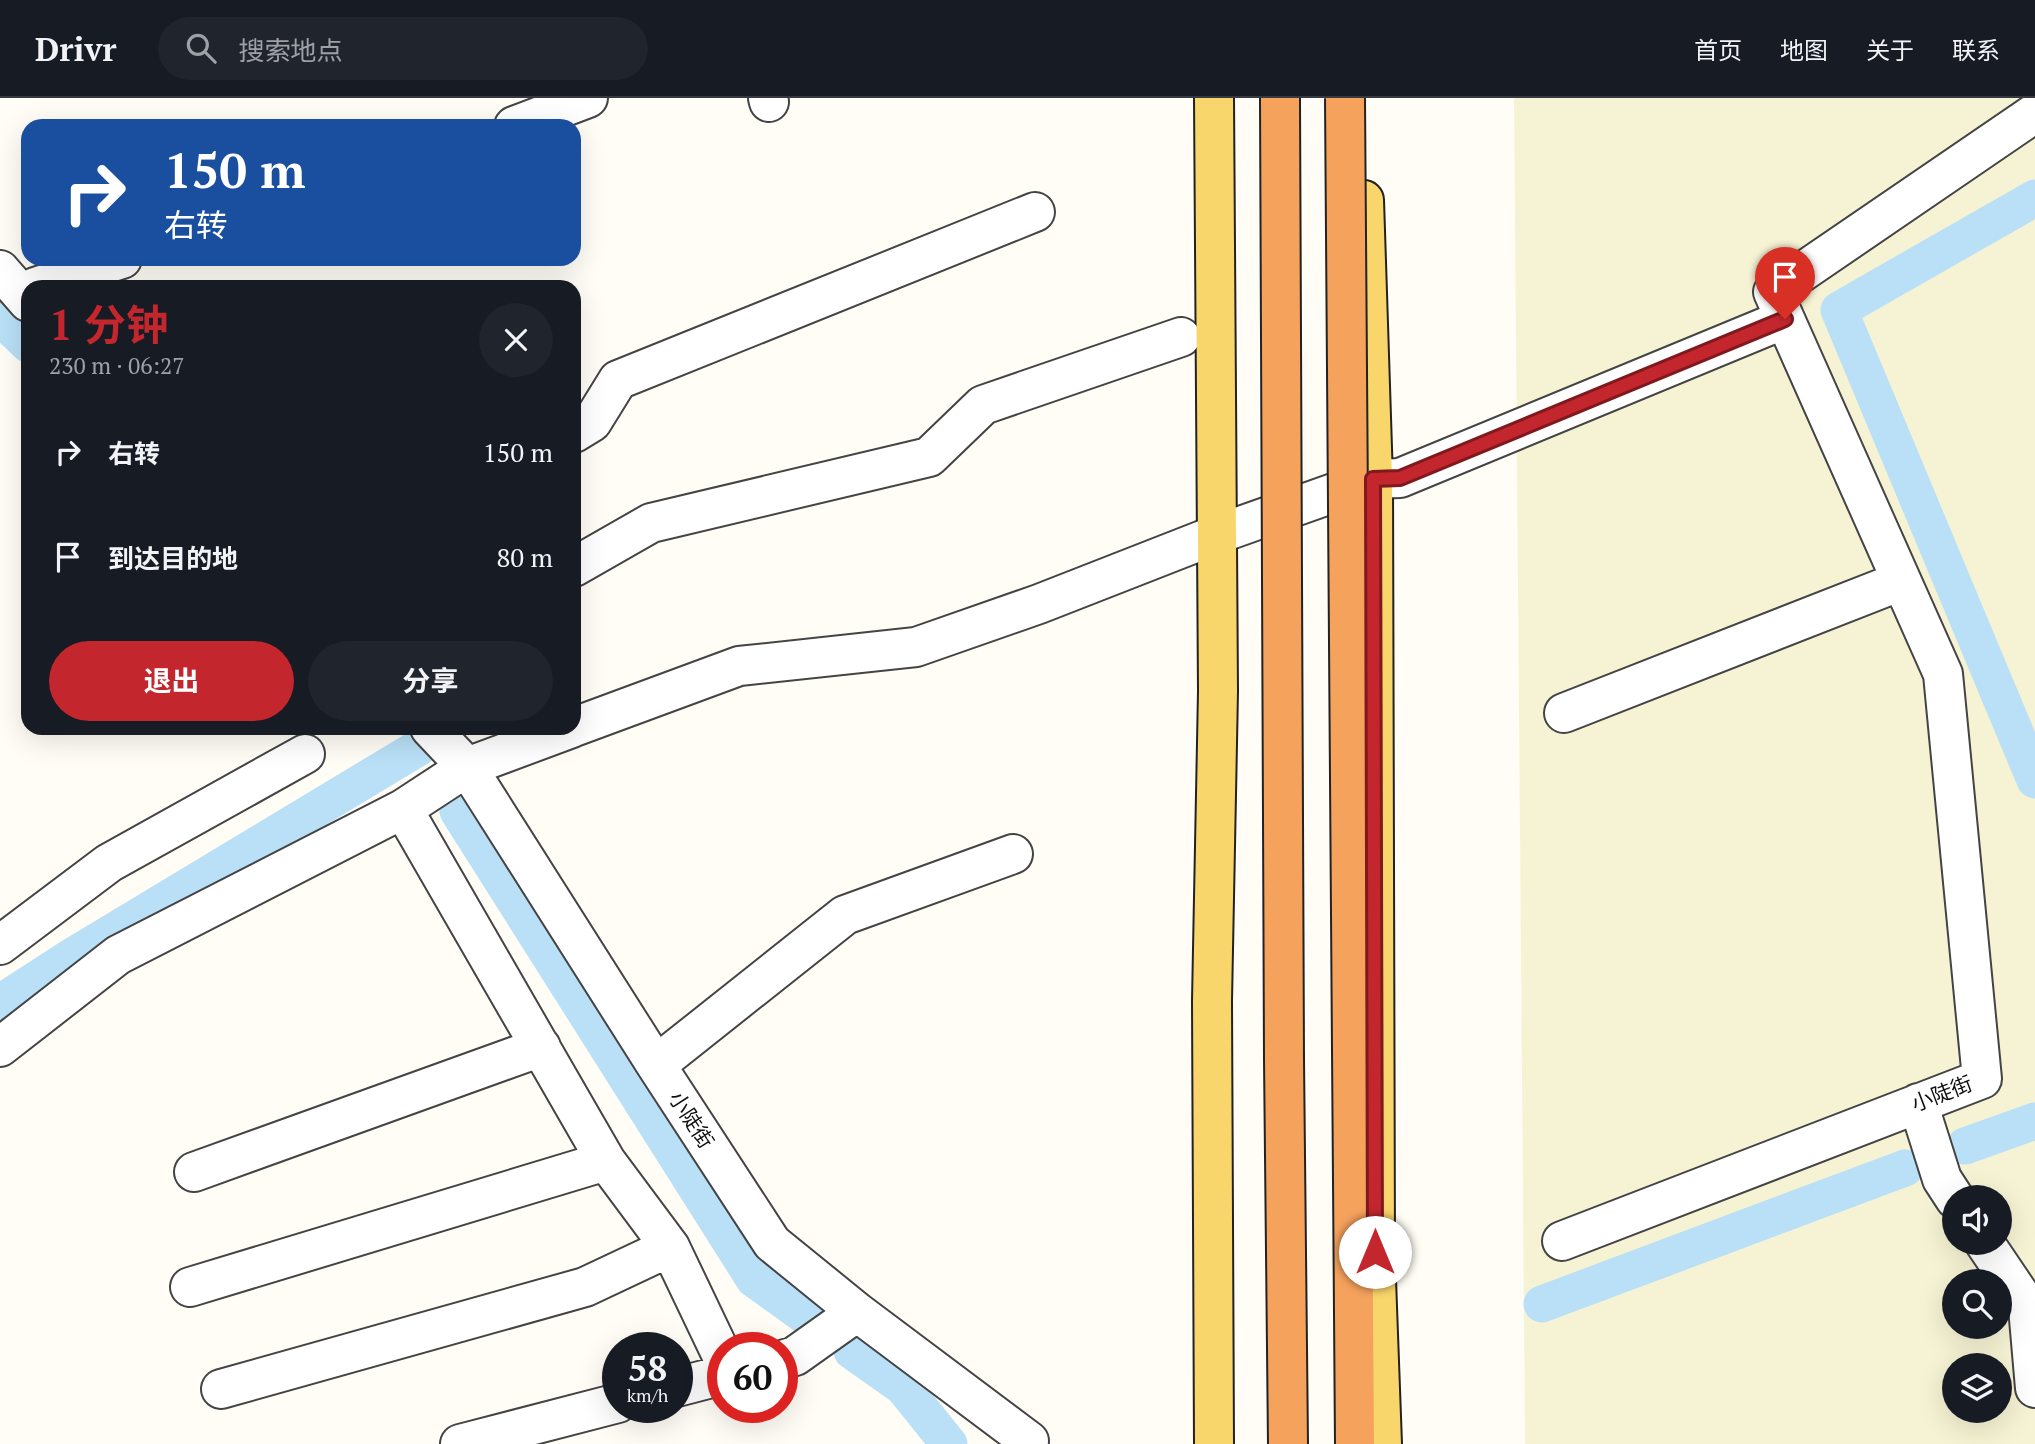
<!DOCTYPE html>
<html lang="zh">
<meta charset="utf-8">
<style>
:root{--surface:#171b24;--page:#20242c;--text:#f1f3f6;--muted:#9ea1a6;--line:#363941;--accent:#c4262e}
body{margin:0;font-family:"PT Serif","Noto Sans SC",serif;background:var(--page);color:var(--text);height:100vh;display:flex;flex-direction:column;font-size:26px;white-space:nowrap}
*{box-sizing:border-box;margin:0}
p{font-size:23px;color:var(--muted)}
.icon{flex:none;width:38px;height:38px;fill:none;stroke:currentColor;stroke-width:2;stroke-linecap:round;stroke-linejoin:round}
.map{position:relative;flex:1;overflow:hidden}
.details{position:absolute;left:21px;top:182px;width:560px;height:455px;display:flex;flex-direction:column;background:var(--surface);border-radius:21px;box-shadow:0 7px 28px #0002}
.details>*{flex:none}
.hud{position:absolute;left:21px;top:21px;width:560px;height:147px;border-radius:21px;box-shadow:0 7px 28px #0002;background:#1a4fa0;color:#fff;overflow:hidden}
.tools{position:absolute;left:1942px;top:1087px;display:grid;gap:14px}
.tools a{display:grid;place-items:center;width:70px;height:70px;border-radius:50%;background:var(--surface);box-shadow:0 7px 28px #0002;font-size:35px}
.speed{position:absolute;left:602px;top:1234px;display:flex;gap:14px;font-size:35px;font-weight:700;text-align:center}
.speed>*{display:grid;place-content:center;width:91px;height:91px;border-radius:50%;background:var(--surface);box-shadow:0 7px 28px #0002;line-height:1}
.speed small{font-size:18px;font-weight:400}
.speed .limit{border:10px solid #d22;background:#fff;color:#111}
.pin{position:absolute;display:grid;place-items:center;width:60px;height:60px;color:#fff;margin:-72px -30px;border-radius:50% 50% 50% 0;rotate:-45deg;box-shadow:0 0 7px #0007}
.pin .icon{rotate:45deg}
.me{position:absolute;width:77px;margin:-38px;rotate:0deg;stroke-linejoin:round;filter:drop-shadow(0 0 5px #0008)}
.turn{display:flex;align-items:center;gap:24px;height:147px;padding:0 28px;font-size:32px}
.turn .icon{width:91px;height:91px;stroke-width:2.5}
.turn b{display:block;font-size:49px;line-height:60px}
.round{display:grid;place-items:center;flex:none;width:74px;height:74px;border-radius:37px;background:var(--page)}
.headline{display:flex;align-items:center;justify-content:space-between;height:119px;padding:0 28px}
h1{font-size:42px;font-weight:700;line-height:52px;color:var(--accent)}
.action{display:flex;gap:14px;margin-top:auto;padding:14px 28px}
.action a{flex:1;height:80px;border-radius:42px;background:var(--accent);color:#fff;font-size:28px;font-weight:700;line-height:80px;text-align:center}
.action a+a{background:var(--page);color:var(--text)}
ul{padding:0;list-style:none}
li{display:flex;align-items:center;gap:21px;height:105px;padding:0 28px}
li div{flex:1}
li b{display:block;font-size:26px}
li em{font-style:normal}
header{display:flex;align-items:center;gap:42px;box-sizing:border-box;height:98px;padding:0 35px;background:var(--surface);border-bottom:2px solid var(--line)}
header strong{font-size:33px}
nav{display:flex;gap:38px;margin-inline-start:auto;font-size:24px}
.search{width:490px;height:63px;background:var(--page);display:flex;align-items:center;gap:18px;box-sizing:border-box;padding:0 24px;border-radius:38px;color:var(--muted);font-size:26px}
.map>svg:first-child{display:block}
.farmland{fill:#f6f3d4;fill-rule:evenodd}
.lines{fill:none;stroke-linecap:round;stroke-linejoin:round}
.canal{stroke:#b9e0f7;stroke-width:37}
.minor-casing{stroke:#444;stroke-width:42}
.major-casing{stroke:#222;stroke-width:42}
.highway-casing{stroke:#222;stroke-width:42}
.minor{stroke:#fff;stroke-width:38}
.major{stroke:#f9d66b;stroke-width:38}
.highway{stroke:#f5a25d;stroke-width:38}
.highway-bridge-casing{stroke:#222;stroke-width:42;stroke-linecap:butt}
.highway-bridge{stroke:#f5a25d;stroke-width:38}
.route-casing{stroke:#7f191e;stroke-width:18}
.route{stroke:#c4262e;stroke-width:12}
.labels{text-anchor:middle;stroke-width:7;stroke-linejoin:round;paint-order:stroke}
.street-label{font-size:21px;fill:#111;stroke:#fff}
</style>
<header>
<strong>Drivr</strong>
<div class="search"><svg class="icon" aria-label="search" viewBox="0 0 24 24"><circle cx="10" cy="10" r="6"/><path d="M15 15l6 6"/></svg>搜索地点</div>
<nav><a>首页</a><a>地图</a><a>关于</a><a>联系</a></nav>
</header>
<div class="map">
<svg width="2035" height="1346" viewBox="0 0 2035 1346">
<rect width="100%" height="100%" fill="#fffdf5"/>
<path class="farmland" d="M1514,0H2035V1346H1525ZM1955,1099H2000V1144H1955ZM1955,1183H2000V1228H1955ZM1955,1267H2000V1312H1955Z"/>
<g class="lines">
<path class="canal" d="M2035,100L1839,212L2035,682
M0,219L28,246
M458,713L754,1181L804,1217
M0,905L71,859L418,650
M1965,1048L2035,1023
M1542,1206L1905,1070
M852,1253L903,1289L949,1346"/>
<g class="minor-casing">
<path id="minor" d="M768,0L769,4
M514,28L588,0
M0,172L28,204
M35,189L122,161
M574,335L592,324L618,282L1035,114
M574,469L651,425L929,359L983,307L1181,239
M1564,615L1901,483
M574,629L739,568L916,549L1039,506L1218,436L1373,381L1400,380L1785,221
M430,630L467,669L656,967L772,1145L857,1214L1029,1343
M403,711L606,1063L670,1149L723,1260
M0,847L109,765L305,656
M0,949L118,857L403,711L467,669L572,630
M656,967L845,817L1013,756
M1918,1005L1942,1081L1955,1101
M194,1074L541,949
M1562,1143L1982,981L1943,576L1773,194L2035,15
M1984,1144L2028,1209L2035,1290
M190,1189L606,1063
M782,1262L795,1258L857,1214
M677,1289L723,1277
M221,1291L585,1189L670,1149
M460,1346L618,1305"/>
</g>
<g class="major-casing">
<path id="major" d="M1214,0L1218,593L1212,903L1214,1346
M1364,102L1373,381L1375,1154L1382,1346"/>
</g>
<g class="highway-casing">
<path id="highway" d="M1352,952L1355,1346
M1284,961L1288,1346"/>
</g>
<use href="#minor" class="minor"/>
<use href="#major" class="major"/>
<use href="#highway" class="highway"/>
<g class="highway-bridge-casing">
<path id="highway-bridge" d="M1280,0L1284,961
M1345,0L1352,952"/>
</g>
<use href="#highway-bridge" class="highway-bridge"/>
</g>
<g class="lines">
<g class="route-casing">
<path id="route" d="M1375,1154L1373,381L1400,380L1785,221"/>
</g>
<use href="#route" class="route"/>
</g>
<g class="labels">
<g class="street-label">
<text transform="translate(1942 996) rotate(-21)" y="7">小陡街</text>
<text transform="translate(691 1022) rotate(57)" y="7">小陡街</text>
</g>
</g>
</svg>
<div class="tools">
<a><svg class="icon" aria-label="sound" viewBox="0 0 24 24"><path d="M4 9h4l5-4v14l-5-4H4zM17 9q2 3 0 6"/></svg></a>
<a><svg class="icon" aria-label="search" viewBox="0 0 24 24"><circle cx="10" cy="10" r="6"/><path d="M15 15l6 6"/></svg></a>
<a><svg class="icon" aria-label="layers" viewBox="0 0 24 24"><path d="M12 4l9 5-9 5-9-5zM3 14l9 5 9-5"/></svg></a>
</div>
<div class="speed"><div>58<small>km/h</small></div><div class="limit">60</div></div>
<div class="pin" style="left:1785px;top:221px;background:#d93025"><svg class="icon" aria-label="arrive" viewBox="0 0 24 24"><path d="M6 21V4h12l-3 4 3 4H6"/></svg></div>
<svg class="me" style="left:1375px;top:1154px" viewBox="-20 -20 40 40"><circle r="19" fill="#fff"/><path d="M0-13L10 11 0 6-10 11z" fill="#c4262e"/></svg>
<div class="hud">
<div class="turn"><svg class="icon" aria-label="right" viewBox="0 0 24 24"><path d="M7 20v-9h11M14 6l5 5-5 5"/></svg><div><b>150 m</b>右转</div></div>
</div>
<section class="details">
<div class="headline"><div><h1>1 分钟</h1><p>230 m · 06:27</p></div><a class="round"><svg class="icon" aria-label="close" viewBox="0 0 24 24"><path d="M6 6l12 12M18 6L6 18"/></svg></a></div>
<ul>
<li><svg class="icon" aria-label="right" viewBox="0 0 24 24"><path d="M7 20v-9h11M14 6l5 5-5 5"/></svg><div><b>右转</b></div><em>150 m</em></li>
<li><svg class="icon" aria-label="arrive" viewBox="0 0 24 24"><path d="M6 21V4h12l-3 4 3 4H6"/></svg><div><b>到达目的地</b></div><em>80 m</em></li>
</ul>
<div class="action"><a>退出</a><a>分享</a></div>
</section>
</div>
